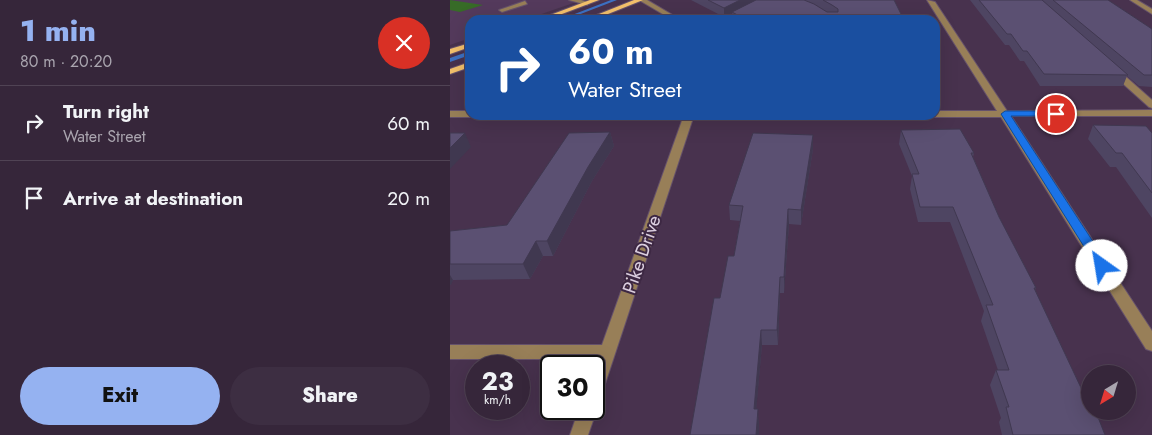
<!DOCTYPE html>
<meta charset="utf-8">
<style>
:root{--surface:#36263a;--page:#3d2e42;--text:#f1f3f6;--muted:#aaa5af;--line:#504354;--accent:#95b2f1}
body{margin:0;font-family:Jost,sans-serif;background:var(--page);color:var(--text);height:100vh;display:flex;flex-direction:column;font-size:19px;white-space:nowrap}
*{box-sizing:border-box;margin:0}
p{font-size:16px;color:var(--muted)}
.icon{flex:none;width:28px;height:28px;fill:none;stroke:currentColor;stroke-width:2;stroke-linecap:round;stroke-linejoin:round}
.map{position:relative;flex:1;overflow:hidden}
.details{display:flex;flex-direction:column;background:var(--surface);width:450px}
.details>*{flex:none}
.hud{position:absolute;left:15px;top:15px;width:475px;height:105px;border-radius:15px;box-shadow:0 5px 20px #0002,0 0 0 1px var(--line);background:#1a4fa0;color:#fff;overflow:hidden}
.needle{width:32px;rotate:218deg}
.controls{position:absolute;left:631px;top:365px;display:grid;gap:10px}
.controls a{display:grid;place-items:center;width:55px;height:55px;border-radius:50%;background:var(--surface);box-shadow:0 5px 20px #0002,0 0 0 1px var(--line);font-size:25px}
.speed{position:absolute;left:15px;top:355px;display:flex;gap:10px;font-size:25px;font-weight:700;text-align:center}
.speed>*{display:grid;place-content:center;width:65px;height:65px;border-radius:50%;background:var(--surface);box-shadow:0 5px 20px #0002,0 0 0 1px var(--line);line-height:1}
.speed small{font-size:12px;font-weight:400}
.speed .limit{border:2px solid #111;border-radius:8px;background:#fff;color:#111}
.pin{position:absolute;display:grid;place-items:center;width:42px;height:42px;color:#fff;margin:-21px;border:2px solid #fff;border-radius:50%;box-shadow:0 1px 5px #0007}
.me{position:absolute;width:55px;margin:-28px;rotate:328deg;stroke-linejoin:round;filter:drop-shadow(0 0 4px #0008)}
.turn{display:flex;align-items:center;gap:18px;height:105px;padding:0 20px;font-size:22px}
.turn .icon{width:65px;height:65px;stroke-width:2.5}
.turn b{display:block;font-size:35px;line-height:42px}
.round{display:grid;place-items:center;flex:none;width:52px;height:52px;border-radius:26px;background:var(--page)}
.head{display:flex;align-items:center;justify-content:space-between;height:85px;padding:0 20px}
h1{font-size:30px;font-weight:800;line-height:38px;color:var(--accent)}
.primary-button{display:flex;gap:10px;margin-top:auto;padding:10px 20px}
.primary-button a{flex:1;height:58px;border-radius:30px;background:var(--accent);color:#111;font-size:20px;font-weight:800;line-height:58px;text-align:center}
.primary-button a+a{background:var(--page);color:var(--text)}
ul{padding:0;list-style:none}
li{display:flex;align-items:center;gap:15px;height:75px;padding:0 20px;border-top:1px solid var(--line)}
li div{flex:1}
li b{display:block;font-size:19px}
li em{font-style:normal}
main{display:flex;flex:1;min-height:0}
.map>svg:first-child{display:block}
.built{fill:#543a5c}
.green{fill:#376b27}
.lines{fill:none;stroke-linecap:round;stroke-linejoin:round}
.stream{fill:#3c71c3;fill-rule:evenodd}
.minor-casing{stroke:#65516b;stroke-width:2}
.major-casing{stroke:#65516b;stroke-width:2}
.minor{fill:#987f58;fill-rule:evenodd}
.major{fill:#f3c06b;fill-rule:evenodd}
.wall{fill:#4e4562}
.shaded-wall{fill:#403850}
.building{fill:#5b5072;stroke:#403850}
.route{fill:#1a73e8;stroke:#114b97}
.labels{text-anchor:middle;stroke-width:4;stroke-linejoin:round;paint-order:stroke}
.street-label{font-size:19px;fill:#dbcedf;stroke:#3d2843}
</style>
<main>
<section class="details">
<div class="head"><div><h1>1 min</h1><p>80 m · 20:20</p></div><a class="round" style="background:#d93025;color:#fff"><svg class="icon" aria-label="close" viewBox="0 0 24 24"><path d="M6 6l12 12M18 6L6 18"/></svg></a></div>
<ul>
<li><svg class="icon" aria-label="right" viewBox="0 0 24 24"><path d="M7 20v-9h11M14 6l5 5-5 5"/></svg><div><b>Turn right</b><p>Water Street</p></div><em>60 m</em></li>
<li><svg class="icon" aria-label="arrive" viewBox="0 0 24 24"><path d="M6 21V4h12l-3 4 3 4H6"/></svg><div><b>Arrive at destination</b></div><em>20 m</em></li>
</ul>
<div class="primary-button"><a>Exit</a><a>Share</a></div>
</section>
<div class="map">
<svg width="702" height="435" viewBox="0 0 702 435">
<rect width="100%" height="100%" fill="#48324e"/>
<path class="built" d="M0,0H132L74,20H20V38L0,45Z"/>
<path class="green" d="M0,0L33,5L10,12L0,10Z"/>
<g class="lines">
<path class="stream" d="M161,0H167L115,20H109Z
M20,51V55L0,62V58Z"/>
<g class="minor-casing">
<path id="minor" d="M119,0H131L140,3L137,5Z
M189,0H197L231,20H223Z
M312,0H320L281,20H273Z
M477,0L485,2L557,111L702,110V116H561L702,331V351L696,349L551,117H485L481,115H485V111H547Z
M680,0H687L702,9V14Z
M75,1L77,4L52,12L49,10Z
M660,68H666L702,100V108L699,107L660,72Z
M0,111H20V115H24L20,117H0Z
M234,115H244L150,399L144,401V369L147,359H0V345H152Z
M144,403L147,409L138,435H120L129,409H144Z"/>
</g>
<g class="major-casing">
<path id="major" d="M140,0H149L96,20H87Z
M184,0H193L143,20H134Z
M20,43V47L0,54V49Z
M20,62V67L0,74V69Z"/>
</g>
<use href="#minor" class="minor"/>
<use href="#major" class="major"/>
</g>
<path class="wall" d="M241,0H444L454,20H283L282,13L274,17Z
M520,0H658L702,29V87L689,86L677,76L673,86H590L574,61H570L559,45H555Z
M643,125L702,133V218L666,167H660L638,139Z
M451,130L524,153L523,157L549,217L586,288L585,290L640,407L655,435H552L549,422L551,418L540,385L546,370H548L531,321L534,311L500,222H468L460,189L462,176L449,144Z
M160,132L164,146L142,181L103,256H93L80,279L3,280L0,285V231L57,225Z
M363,135V149L351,225L339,224L334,293H330L328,345H312L306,409L309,424V435H240L270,298L284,256L290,221L280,220L279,205Z"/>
<path class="shaded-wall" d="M290,0H308L282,12V13L274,17V8Z
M160,132L164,146L142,181L103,256L97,241L138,167Z
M15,133L21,147L0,169V148Z
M363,135V149L351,225V210Z
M338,209L339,224L334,293V277Z
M86,241L93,256L80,279L73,264Z
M0,275L3,280L1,285L0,284Z
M330,277V293L328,345L327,330Z
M311,330L312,345L305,424L304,409Z
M308,409L309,424V435H306Z"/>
<path class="building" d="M258,0H290L274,8Z
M306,0H354L364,4L377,12H388V9L382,5L373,0H444L454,20H296L295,19L282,12Z
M529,0H592L678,75L594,74L577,51H573L561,34H557Z
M603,0H658L702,29V75H694Z
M643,125L696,126L702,133V193L672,153H666Z
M510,129L524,153H521L549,217L586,288H584L640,407V411L646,412L655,435H563L556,407H559L546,370H559L536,305H543L503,207H470L462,174H469L451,130Z
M160,132L138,167L97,241H86L73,264H0V231L57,225L119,133Z
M0,133H15L0,148Z
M303,133L363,135L351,210L338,209L334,277H330L327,330H311L304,409H308L306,435H240L264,298H270L278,256H284L293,206L279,205Z"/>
<path class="route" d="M555,111H606L610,114L606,116H561L657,263L658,266L657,269H648L551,114Z"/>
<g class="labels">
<g class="street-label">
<text transform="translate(191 254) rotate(-71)" y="7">Pike Drive</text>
</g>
</g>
</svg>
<div class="controls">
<a><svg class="needle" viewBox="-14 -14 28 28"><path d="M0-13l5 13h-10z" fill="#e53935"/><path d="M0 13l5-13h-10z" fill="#aaa5af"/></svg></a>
</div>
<div class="speed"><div>23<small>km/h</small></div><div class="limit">30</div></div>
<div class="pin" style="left:606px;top:114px;background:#d93025"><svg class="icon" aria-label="arrive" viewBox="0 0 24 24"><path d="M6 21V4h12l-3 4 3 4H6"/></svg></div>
<svg class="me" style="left:652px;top:266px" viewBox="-20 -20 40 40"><circle r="19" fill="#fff"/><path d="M0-13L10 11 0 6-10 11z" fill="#1a73e8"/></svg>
<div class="hud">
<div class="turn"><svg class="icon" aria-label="right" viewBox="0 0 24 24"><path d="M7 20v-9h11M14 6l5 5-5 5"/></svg><div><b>60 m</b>Water Street</div></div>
</div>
</div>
</main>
